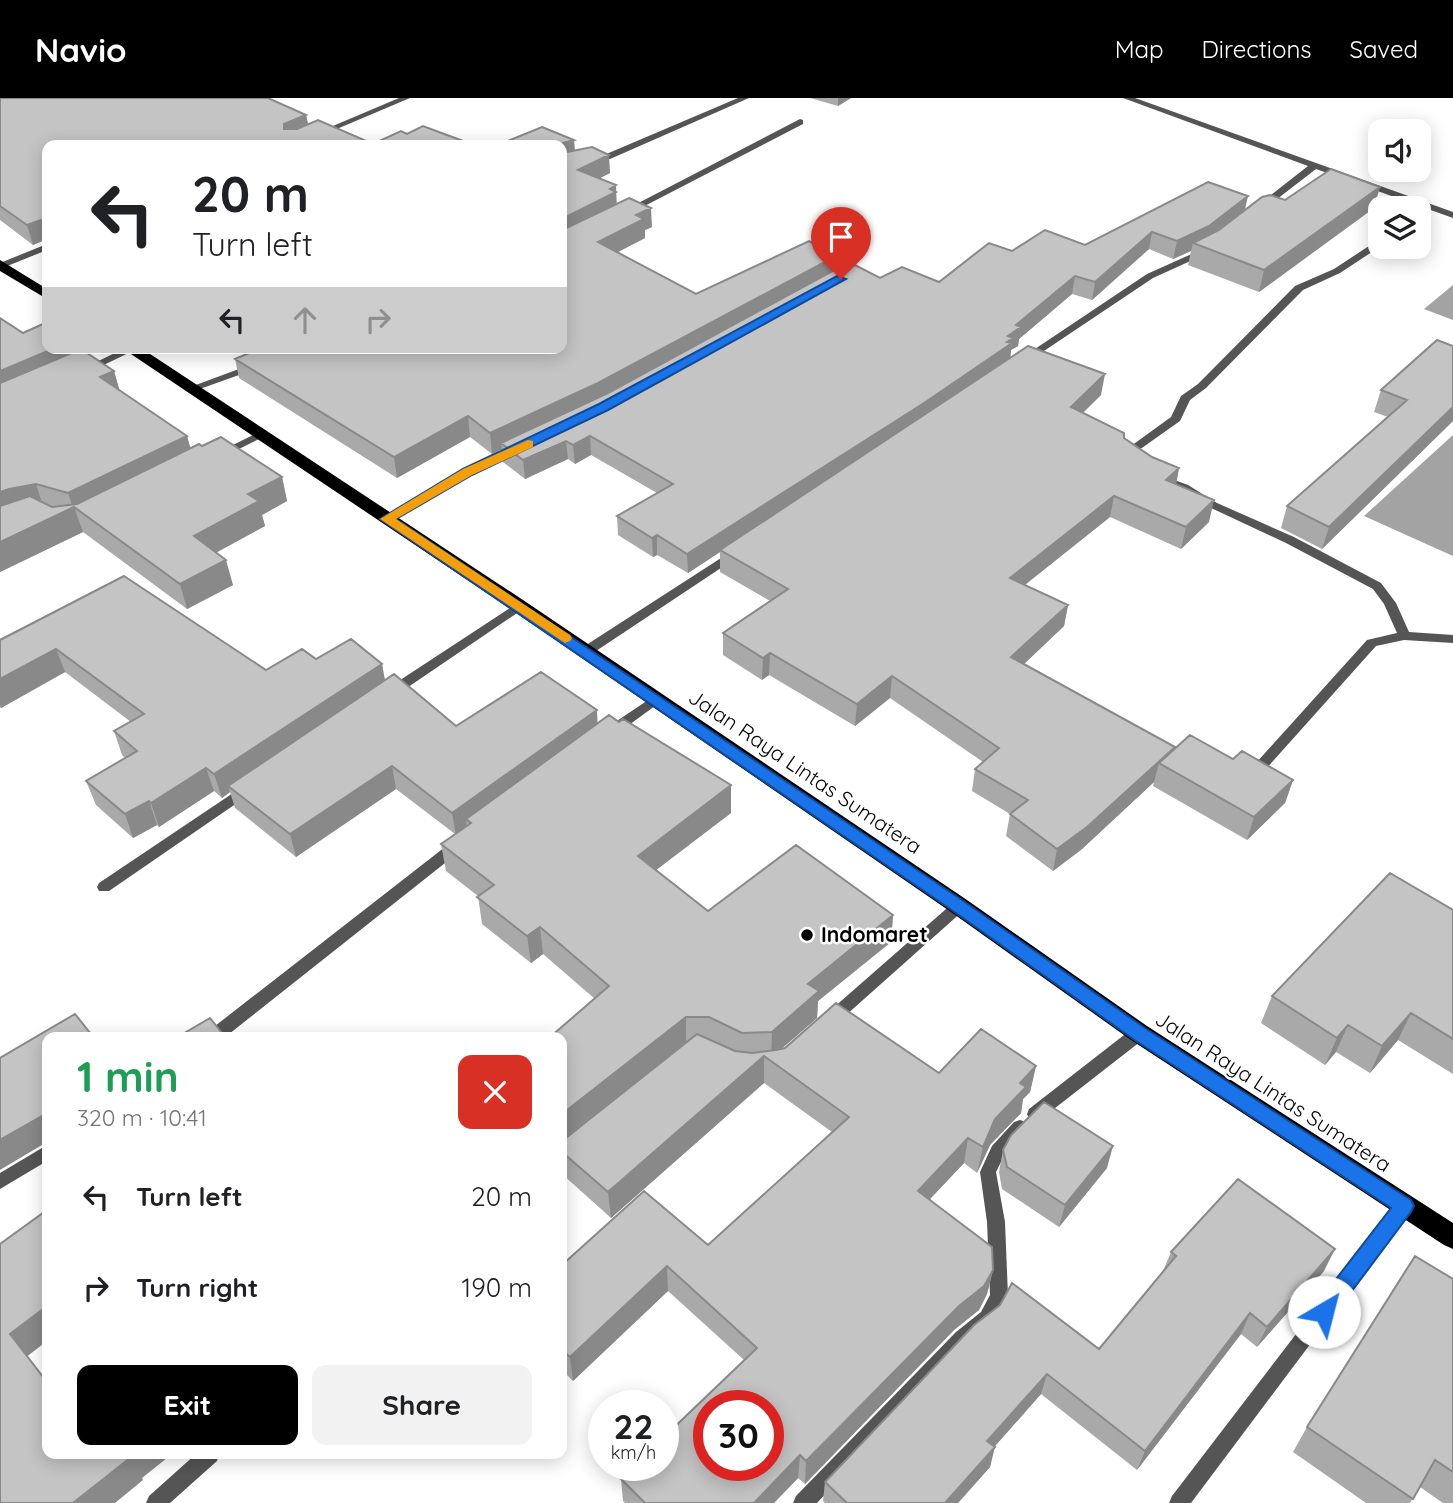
<!DOCTYPE html>
<meta charset="utf-8">
<style>
:root{--surface:#fff;--page:#f2f2f2;--text:#202124;--muted:#757577;--accent:#000}
body{margin:0;font-family:Quicksand,sans-serif;background:var(--page);color:var(--text);height:100vh;display:flex;flex-direction:column;font-size:26px;white-space:nowrap}
*{box-sizing:border-box;margin:0}
p{font-size:23px;color:var(--muted)}
.icon{flex:none;width:38px;height:38px;fill:none;stroke:currentColor;stroke-width:2;stroke-linecap:round;stroke-linejoin:round}
.map{position:relative;flex:1;overflow:hidden}
.sheet{position:absolute;left:42px;top:934px;width:525px;height:427px;display:flex;flex-direction:column;background:var(--surface);border-radius:14px;box-shadow:0 4px 18px #0003}
.sheet>*{flex:none}
.guide{position:absolute;left:42px;top:42px;width:525px;height:214px;border-radius:14px;box-shadow:0 4px 18px #0003;background:#fff;color:var(--text);overflow:hidden}
.buttons{position:absolute;left:1368px;top:21px;display:grid;gap:14px}
.buttons a{display:grid;place-items:center;width:63px;height:63px;border-radius:14px;background:var(--surface);box-shadow:0 4px 18px #0003;font-size:35px}
.speed{position:absolute;left:588px;top:1292px;display:flex;gap:14px;font-size:35px;font-weight:700;text-align:center}
.speed>*{display:grid;place-content:center;width:91px;height:91px;border-radius:50%;background:var(--surface);box-shadow:0 4px 18px #0003;line-height:1}
.speed small{font-size:18px;font-weight:400}
.speed .limit{border:10px solid #d22;background:#fff;color:#111}
.pin{position:absolute;display:grid;place-items:center;width:60px;height:60px;color:#fff;margin:-72px -30px;border-radius:50% 50% 50% 0;rotate:-45deg;box-shadow:0 0 7px #0007}
.pin .icon{rotate:45deg}
.me{position:absolute;width:77px;margin:-38px;rotate:37deg;stroke-linejoin:round;filter:drop-shadow(0 0 5px #0008)}
.turn{display:flex;align-items:center;gap:24px;height:147px;padding:0 35px;font-size:32px}
.turn .icon{width:91px;height:91px;stroke-width:2.5}
.turn b{display:block;font-size:49px;line-height:60px}
.lanes{display:flex;align-items:center;height:66px;padding:0 35px;background:#0003;justify-content:center;gap:35px;direction:ltr}
.lanes .off{opacity:.35}
.round{display:grid;place-items:center;flex:none;width:74px;height:74px;border-radius:14px;background:var(--page)}
.headline{display:flex;align-items:center;justify-content:space-between;height:119px;padding:0 35px}
h1{font-size:42px;font-weight:700;line-height:52px;color:#1e9e55}
.primary-button{display:flex;gap:14px;margin-top:auto;padding:14px 35px}
.primary-button a{flex:1;height:80px;border-radius:14px;background:var(--accent);color:#fff;font-size:28px;font-weight:700;line-height:80px;text-align:center}
.primary-button a+a{background:var(--page);color:var(--text)}
ul{padding:0;list-style:none}
li{display:flex;align-items:center;gap:21px;height:91px;padding:0 35px}
li div{flex:1}
li b{display:block;font-size:26px}
li em{font-style:normal}
header{display:flex;align-items:center;gap:42px;box-sizing:border-box;height:98px;padding:0 35px;background:var(--accent);color:#fff}
header strong{font-size:33px}
nav{display:flex;gap:38px;margin-inline-start:auto;font-size:24px}
.map>svg:first-child{display:block}
.water{fill:#a3a3a3}
.lines{fill:none;stroke-linecap:round;stroke-linejoin:round}
.lane{fill:#555;fill-rule:evenodd}
.street{fill:#555;fill-rule:evenodd}
.highway{fill:#000;fill-rule:evenodd}
.wall{fill:#a9a9a9}
.shaded-wall{fill:#898989}
.building{fill:#c4c4c4;stroke:#898989;stroke-width:2;fill-rule:evenodd}
.route{fill:#1a73e8;stroke:#114b97;stroke-width:2}
.slow{fill:#f59e0b}
.poi-dot{fill:#000;stroke:#fff;stroke-width:2.5}
.labels{text-anchor:middle;stroke-width:5;stroke-linejoin:round;paint-order:stroke}
.street-label{font-size:21px;fill:#000;stroke:#fff}
.poi-label{font-size:21px;font-weight:bold;fill:#000;stroke:#fff;text-anchor:start}
</style>
<header>
<strong>Navio</strong>
<nav><a>Map</a><a>Directions</a><a>Saved</a></nav>
</header>
<div class="map">
<svg width="1453" height="1405" viewBox="0 0 1453 1405">
<rect width="100%" height="100%" fill="#fff"/>
<path class="water" d="M1453,187V222L1424,211Z
M1453,337V458L1364,418Z"/>
<g class="lines">
<path class="lane" d="M1381,140V148L1340,175L1303,192L1206,290L1190,302L1180,323L1139,352L1132,362H1124L1122,360L1131,348L1171,319L1181,298L1198,286L1295,188L1334,171Z
M1161,377L1188,387L1217,405L1294,439L1381,485L1396,505L1409,534L1453,537V545L1404,542L1376,548L1265,672H1255L1253,669L1255,666L1367,542L1397,535L1384,506L1373,491L1286,445L1209,409L1180,391L1157,382L1155,380Z"/>
<path class="street" d="M399,0H410L299,47H288Z
M738,0H749L610,61L562,72V66L604,57Z
M1123,0H1135L1453,114V120L1316,71L1263,112H1257V108L1308,68Z
M800,21L803,22V26L631,115L623,113Z
M47,146V152L0,171V165Z
M1205,150L1210,153L1208,155L1153,180L1026,265L1022,266L1017,263L1147,176Z
M125,250H139L89,274L85,275L80,272Z
M255,265L259,266V270L194,293H186L185,291Z
M259,334L263,335V339L223,359L219,360L213,357Z
M518,348L522,349V353L472,376L390,423H382L380,420L464,372Z
M735,451L741,455L739,458L590,557H580L579,554L580,551Z
M519,504L525,508L523,511L395,598H385L383,595L385,592Z
M654,598L661,602L659,605L618,635H608L606,632L608,629Z
M248,685L255,690L253,694L109,793H99L97,789L99,785Z
M459,741L464,742L466,746L464,750L224,940H204L206,935L454,742Z
M959,802L964,804L966,808L964,812L836,926L830,928L824,926L822,922L824,918L954,804Z
M1139,929L1145,930L1147,935L1145,940L1041,1021L1035,1023L1029,1021L1027,1016L1029,1011L1133,930Z
M1020,1022L1026,1024L1028,1029L1004,1058L996,1074L1005,1124L1008,1198L993,1226L968,1246L817,1405H793L796,1398L956,1234L981,1214L990,1197L987,1124L980,1074L992,1048L1014,1024Z
M47,1047V1063L0,1091V1075Z
M1404,1100L1410,1103L1413,1108L1410,1113L1191,1405H1169L1172,1398L1398,1103Z
M196,1356H219L217,1363L170,1405H146L149,1398Z"/>
<path class="highway" d="M0,162L47,191V201L0,173Z
M122,250H141L526,504L967,802L1147,928L1453,1125V1151L1444,1147L1131,942L951,814L512,512Z"/>
</g>
<path class="wall" d="M0,0L306,17L308,26L373,46L407,36L474,47H47V141L33,147L0,122Z
M810,0H851L838,8Z
M574,42L575,52L610,75L599,80L617,106L652,129L645,132V140L617,154L696,196L838,157L837,171L880,180L939,184L1012,153L1085,147L1244,113L1285,102L1374,110L1259,194L1188,167L1191,153L1173,161L1149,151L1092,202L1072,196L1019,241L1018,248L1011,252L1010,260L1101,297L1083,315L1152,359L1179,370L1176,386L1209,424L1181,451L1110,419L1025,487L1068,507L1064,528L1024,566L1175,649L1174,651L1233,661L1293,682L1285,705L1247,742L1153,688L1154,684L1082,751L1053,773L1006,738L1010,716L972,693L975,671L983,664L890,600L855,628L769,577L762,582L723,557V535L770,503L720,474V454L688,475L657,457L653,459L618,437L617,418L657,395L591,357L575,366L568,361L525,381L503,364L501,351L492,356L470,339L397,380L239,280L235,261L562,250Z
M0,220L23,235L73,254L114,273L119,292L187,338L190,350L202,348L282,379L287,403L262,417L265,428L216,454L233,487L187,511L83,434L0,474Z
M1453,248V323L1322,451L1281,430L1287,408L1388,319L1374,314L1381,292Z
M0,542L266,572L316,561L382,566L385,582L456,628L598,625L619,624L731,687V715L656,772L708,813L893,817L891,844L818,903L817,920L782,950L939,975L1036,968L1030,994L1023,1001L1021,1015L990,1047L977,1075L964,1065L930,1101L993,1172L987,1196L979,1212L954,1232L805,1386L798,1380L774,1405H625L623,1403L621,1381L744,1262L668,1193L573,1283L562,1272V1167L708,1147L832,1034L764,985L611,1120L562,1076V940L559,932L595,901L543,856L531,865L482,826L478,798L446,773L441,746L455,736L396,691L296,759L235,710L230,694L222,700L214,693L159,729L157,727L133,740L96,707L86,683L125,660L122,657L114,633L131,624L65,574L1,610L0,609Z
M1453,812V976L1398,942L1370,975L1336,954L1325,967L1261,925L1272,898Z
M1003,1052L1107,1070L1059,1129L1002,1091L999,1074Z
M1171,1154L1324,1173L1257,1249L1241,1236L1137,1372L1041,1296L994,1349L990,1369L958,1405H825L823,1403L825,1384L1099,1251L1163,1173Z
M1453,1181V1405H1443L1420,1389L1410,1405H1366L1293,1354L1307,1329Z"/>
<path class="shaded-wall" d="M838,0H851L838,8Z
M306,17L310,35L287,45L284,26Z
M574,42L575,60L562,64V47H559V46Z
M609,57L610,75L579,91L578,72Z
M616,87L617,113L562,141V121Z
M1380,89L1374,110L1259,194L1264,172Z
M1248,98L1244,116L1206,146L1193,145L1191,153L1173,161L1177,143Z
M651,110L652,129L645,132V140L599,164L598,144L636,117Z
M47,120V141L33,147L27,127Z
M1152,134L1149,151L1092,202L1095,184Z
M838,157L837,177L599,305L501,345L502,351L492,356L490,335Z
M1075,178L1072,196L1019,241L1018,248L1011,252L1010,264L720,452V454L688,475L687,456L1016,227Z
M55,250H72L77,268L0,301V273Z
M114,273L121,297L100,279Z
M1105,276L1101,297L1067,330L1071,309Z
M1453,309V323L1322,451L1329,429Z
M468,318L470,339L397,380L394,359Z
M187,338L194,363L74,409L83,434L0,474V444L73,410L68,395Z
M590,338L591,357L575,366L573,347Z
M566,343L568,361L525,381L523,362Z
M1179,370L1175,392L1166,382Z
M282,379L287,403L262,417L265,428L201,463L194,438L248,396Z
M36,386L44,411L0,423V394L9,391Z
M1114,398L1110,419L1007,501L1010,480Z
M1214,402L1209,424L1181,451L1186,429Z
M657,437V457L653,459L652,440Z
M226,462L233,487L187,511L180,486Z
M1068,507L1064,528L1008,581L1011,559Z
M56,551L65,574L1,610L0,606V581Z
M770,555L769,577L762,582L763,560Z
M382,566L386,590L228,688L230,694L222,700L214,676Z
M892,578L890,600L855,628L857,606Z
M597,612L598,635L471,725L466,721L467,730L456,738L452,715Z
M1175,649L1169,670L1159,665L1154,684L1082,751L1053,773L1057,751Z
M392,668L396,691L296,759L290,736Z
M206,670L214,693L159,729L151,705Z
M1293,682L1285,705L1247,742L1254,719Z
M731,687V715L639,785L638,758Z
M149,703L157,727L133,740L125,716Z
M893,817L891,844L818,903L817,920L771,960L772,934L808,886Z
M540,829L543,856L531,865L527,838Z
M1411,915L1398,942L1370,975L1382,948Z
M686,919V946L562,1045V1016Z
M1348,927L1336,954L1325,967L1337,940Z
M764,958V985L611,1120L608,1094Z
M1036,968L1030,994L1023,1001L1021,1015L990,1047L977,1075L983,1049L995,1021L1020,985Z
M47,1015V1044L0,1072V1042Z
M968,1040L964,1065L914,1118L918,1093Z
M1113,1048L1107,1070L1059,1129L1065,1107Z
M1335,1151L1324,1173L1257,1249L1267,1229Z
M667,1168L668,1193L573,1283L570,1259Z
M993,1172L987,1196L979,1212L954,1232L805,1386L806,1363Z
M47,1208V1243L25,1260L10,1236Z
M1250,1215L1241,1236L1137,1372L1145,1353Z
M1047,1276L1041,1296L982,1363L987,1343Z
M995,1349L990,1369L958,1405H945Z
M129,1356H172L142,1380L143,1382L115,1405H73Z
M800,1357L798,1380L774,1405H754Z"/>
<path class="building" d="M0,0H268L306,17L284,26V31H297L318,22L373,46L401,33L407,36L423,28L474,47H47V120L27,127L0,108Z
M542,29L574,42L559,46V47H498Z
M592,49L609,57L578,72L616,87L610,91L616,94L562,121V55Z
M1331,71L1380,89L1264,172L1193,145L1219,132L1262,99L1270,97L1285,102Z
M1208,84L1248,98L1209,128L1177,143L1152,134L1095,184L1075,178L1016,227L1021,229L1008,238L1013,240L1007,244L1012,245L924,305L687,456L657,437L652,440L617,418L673,386L590,338L573,347L566,343L523,362L501,345L608,295L849,164L880,180L902,169L939,184L989,145L1012,153L1045,132L1085,147Z
M629,100L651,110L636,117L644,121L598,144L696,196L809,143L838,157L598,285L490,335L468,318L394,359L235,261L261,250H562V132Z
M0,220L23,235L43,226L47,229V250H55L0,273Z
M1437,242L1453,248V309L1329,429L1287,408L1407,302L1381,292Z
M1028,248L1105,276L1071,309L1124,335V340L1152,359L1179,370L1166,382L1214,402L1186,429L1114,398L1010,480L1068,507L1011,559L1175,649L1087,729L1057,751L1010,716L1028,702L975,671L999,650L892,578L857,606L770,555L763,560L723,535L788,491L720,452Z
M81,251L114,273L100,279L187,338L68,395L36,386L9,391L0,394V285Z
M221,339L282,379L248,396L259,403L194,438L226,462L180,486L74,409L0,444V408L30,398L52,409L77,406L199,346L202,348Z
M124,478L266,572L302,551L316,561L351,541L382,566L214,676L206,670L151,705L149,703L125,716L86,683L137,653L114,633L144,616L56,551L0,581V542Z
M541,574L597,612L452,715L392,668L290,736L228,688L394,576L456,628Z
M609,617L619,624L623,621L731,687L638,758L708,813L796,747L893,817L808,886L819,893L772,934L742,935L709,919H686L562,1016V940H549L609,888L540,829L527,838L477,799L494,787L441,746L471,725L466,721Z
M1190,637L1233,661L1242,653L1293,682L1254,719L1159,665Z
M1390,775L1453,812V941L1411,915L1382,948L1348,927L1337,940L1272,898Z
M836,905L939,975L981,931L1036,968L1020,985L1026,989L995,1021L983,1049L968,1040L918,1093L992,1149L993,1172L984,1188L959,1208L806,1363L800,1357L754,1405H645L621,1381L636,1367H663V1340L757,1250L667,1168L570,1259L562,1252V1167L644,1093L708,1147L849,1019L764,958L608,1094L562,1054V1040L567,1039L697,936L735,953L752,955L776,952L785,950ZM709,1307H768V1367H709Z
M75,916L94,940H47V1015L0,1042V960Z
M210,920L226,940H176Z
M1044,1004L1113,1048L1065,1107L1007,1069L1003,1052L1011,1037Z
M1238,1081L1335,1151L1267,1229L1250,1215L1145,1353L1047,1276L987,1343L995,1349L945,1405H847L825,1384L974,1227L1000,1207L1012,1185L1099,1251L1176,1158L1171,1154Z
M47,1112V1208L10,1236L47,1284V1356H129L128,1357L130,1360L73,1405H0V1146Z
M1415,1158L1453,1181V1374L1435,1362L1413,1401L1307,1329Z"/>
<path class="route" d="M837,178L846,181L608,312L472,377L396,421L965,804L1145,930L1411,1102L1414,1108L1411,1114L1331,1221L1324,1223L1316,1221L1313,1214L1316,1207L1391,1110L1133,941L953,813L380,421L463,371L599,306Z"/>
<path class="slow" d="M528,342L533,343V349L472,377L396,421L570,537L572,540L570,543L565,545L380,421L463,371Z"/>
<circle class="poi-dot" cx="807" cy="837" r="7"/>
<g class="labels">
<g class="street-label">
<text transform="translate(805 674) rotate(34)" y="7">Jalan Raya Lintas Sumatera</text>
<text transform="translate(1273 994) rotate(33)" y="7">Jalan Raya Lintas Sumatera</text>
</g>
<g class="poi-label">
<text x="821" y="844">Indomaret</text>
</g>
</g>
</svg>
<div class="buttons">
<a><svg class="icon" aria-label="sound" viewBox="0 0 24 24"><path d="M4 9h4l5-4v14l-5-4H4zM17 9q2 3 0 6"/></svg></a>
<a><svg class="icon" aria-label="layers" viewBox="0 0 24 24"><path d="M12 4l9 5-9 5-9-5zM3 14l9 5 9-5"/></svg></a>
</div>
<div class="speed"><div>22<small>km/h</small></div><div class="limit">30</div></div>
<div class="pin" style="left:841px;top:181px;background:#d93025"><svg class="icon" aria-label="arrive" viewBox="0 0 24 24"><path d="M6 21V4h12l-3 4 3 4H6"/></svg></div>
<svg class="me" style="left:1324px;top:1214px" viewBox="-20 -20 40 40"><circle r="19" fill="#fff"/><path d="M0-13L10 11 0 6-10 11z" fill="#1a73e8"/></svg>
<div class="guide">
<div class="turn"><svg class="icon" aria-label="left" viewBox="0 0 24 24"><path d="M17 20v-9H6M10 6l-5 5 5 5"/></svg><div><b>20 m</b>Turn left</div></div>
<div class="lanes"><svg class="icon" aria-label="left" viewBox="0 0 24 24"><path d="M17 20v-9H6M10 6l-5 5 5 5"/></svg><svg class="icon off" aria-label="ahead" viewBox="0 0 24 24"><path d="M12 20V5M6 11l6-6 6 6"/></svg><svg class="icon off" aria-label="right" viewBox="0 0 24 24"><path d="M7 20v-9h11M14 6l5 5-5 5"/></svg></div>
</div>
<section class="sheet">
<div class="headline"><div><h1>1 min</h1><p>320 m · 10:41</p></div><a class="round" style="background:#d93025;color:#fff"><svg class="icon" aria-label="close" viewBox="0 0 24 24"><path d="M6 6l12 12M18 6L6 18"/></svg></a></div>
<ul>
<li><svg class="icon" aria-label="left" viewBox="0 0 24 24"><path d="M17 20v-9H6M10 6l-5 5 5 5"/></svg><div><b>Turn left</b></div><em>20 m</em></li>
<li><svg class="icon" aria-label="right" viewBox="0 0 24 24"><path d="M7 20v-9h11M14 6l5 5-5 5"/></svg><div><b>Turn right</b></div><em>190 m</em></li>
</ul>
<div class="primary-button"><a>Exit</a><a>Share</a></div>
</section>
</div>
